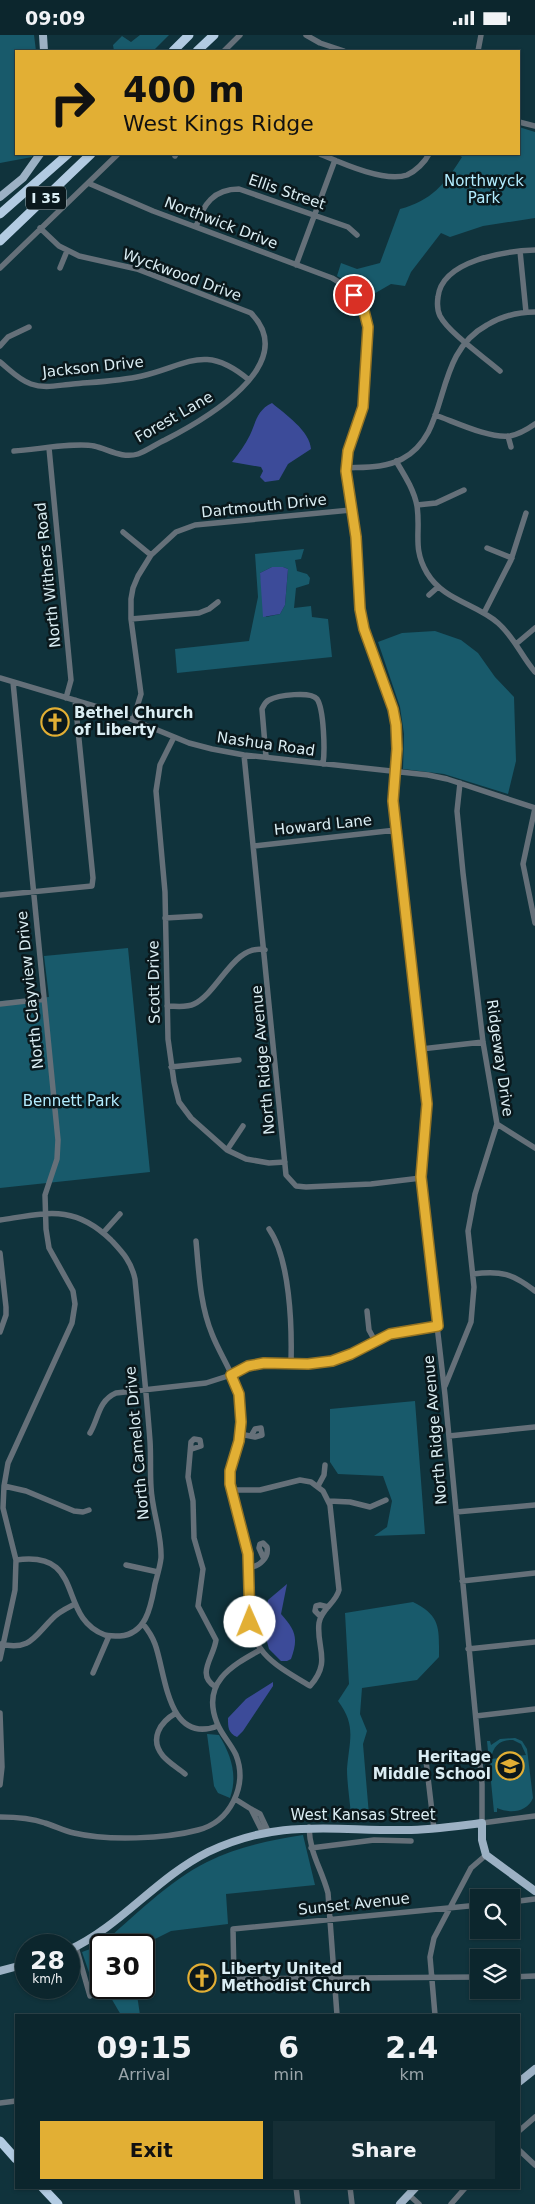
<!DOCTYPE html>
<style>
:root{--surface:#0c262d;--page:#152e35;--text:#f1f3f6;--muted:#9aa5aa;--line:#2c4349;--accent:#e2af34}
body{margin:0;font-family:"DejaVu Sans",sans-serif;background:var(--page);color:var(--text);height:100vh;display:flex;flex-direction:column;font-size:19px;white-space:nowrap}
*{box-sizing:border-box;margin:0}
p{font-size:16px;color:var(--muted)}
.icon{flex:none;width:28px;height:28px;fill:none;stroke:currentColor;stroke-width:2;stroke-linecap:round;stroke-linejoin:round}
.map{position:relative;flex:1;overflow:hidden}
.drawer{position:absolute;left:15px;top:1979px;width:505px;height:175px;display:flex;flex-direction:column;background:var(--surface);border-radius:0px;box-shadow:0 1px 4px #0004,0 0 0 1px var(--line)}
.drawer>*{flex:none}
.top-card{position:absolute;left:15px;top:15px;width:505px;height:105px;border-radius:0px;box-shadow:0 1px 4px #0004,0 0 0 1px var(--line);background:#e2af34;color:#111;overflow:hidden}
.fabs{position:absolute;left:470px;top:1854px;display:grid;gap:10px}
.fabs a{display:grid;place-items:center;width:50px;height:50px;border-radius:0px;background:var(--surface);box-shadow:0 1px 4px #0004,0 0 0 1px var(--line);font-size:25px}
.speed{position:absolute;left:15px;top:1899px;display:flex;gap:10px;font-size:25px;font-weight:700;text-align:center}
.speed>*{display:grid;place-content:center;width:65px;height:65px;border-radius:50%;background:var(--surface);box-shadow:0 1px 4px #0004,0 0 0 1px var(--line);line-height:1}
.speed small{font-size:12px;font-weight:400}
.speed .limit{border:2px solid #111;border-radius:8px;background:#fff;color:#111}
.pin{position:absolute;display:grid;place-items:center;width:42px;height:42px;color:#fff;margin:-21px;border:2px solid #fff;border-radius:50%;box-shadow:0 1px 5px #0007}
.me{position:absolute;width:55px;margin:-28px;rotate:359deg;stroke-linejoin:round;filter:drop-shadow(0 0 4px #0008)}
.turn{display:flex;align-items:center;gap:18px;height:105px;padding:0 25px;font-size:22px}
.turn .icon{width:65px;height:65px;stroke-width:2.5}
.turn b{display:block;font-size:35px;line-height:42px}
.eta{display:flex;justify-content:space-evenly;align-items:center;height:85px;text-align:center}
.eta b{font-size:30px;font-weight:700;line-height:35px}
.action{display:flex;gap:10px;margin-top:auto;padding:10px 25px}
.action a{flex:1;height:58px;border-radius:0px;background:var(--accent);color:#111;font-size:20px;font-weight:700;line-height:58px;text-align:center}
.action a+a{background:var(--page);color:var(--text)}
.status{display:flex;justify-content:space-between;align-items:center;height:35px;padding:0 25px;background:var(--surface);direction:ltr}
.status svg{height:14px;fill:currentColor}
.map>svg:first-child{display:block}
.green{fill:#185a6b;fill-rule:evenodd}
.water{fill:#3c4b99}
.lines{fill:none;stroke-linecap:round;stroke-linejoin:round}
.minor{stroke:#657079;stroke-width:5.5}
.major{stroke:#9cb1c4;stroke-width:8}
.highway{stroke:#b2cbe2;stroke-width:9}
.route-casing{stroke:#937222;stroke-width:12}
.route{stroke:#e2af34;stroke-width:9}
.labels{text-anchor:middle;stroke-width:5;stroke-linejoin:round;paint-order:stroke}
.shield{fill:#0a181c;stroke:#9cadb2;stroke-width:1}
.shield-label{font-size:14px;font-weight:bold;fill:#daedf3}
.park-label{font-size:15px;fill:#b3edff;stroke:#0a181c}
.street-label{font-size:15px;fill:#daedf3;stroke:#0a181c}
.poi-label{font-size:15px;font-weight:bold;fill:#daedf3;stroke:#0a181c;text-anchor:start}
</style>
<div class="status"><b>09:09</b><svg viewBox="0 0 49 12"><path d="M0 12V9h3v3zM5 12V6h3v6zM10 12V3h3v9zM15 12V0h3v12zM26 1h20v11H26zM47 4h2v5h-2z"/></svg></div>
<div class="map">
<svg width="535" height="2169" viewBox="0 0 535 2169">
<rect width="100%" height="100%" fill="#10333c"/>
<path class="green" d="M0,0H34L36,16H16V119H33L32,122L0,128Z
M140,0H169L153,16H114L113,10L122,1L131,7Z
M519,92L535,97V183L483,191L450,202L441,198L411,237L405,251L391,249L365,264L352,250L337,241L341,228L357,234L380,228L400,174C431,166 445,149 462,122L457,119H519Z
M304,514L301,524L295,525L297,536L307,539L310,543L309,549L296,553L294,573L311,571L312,582L328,584L332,622L177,638L175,614L249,606L258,562L255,519ZM272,532H283L288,534L285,570L280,579L266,582L260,538Z
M435,596L461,605L478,618L495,642L514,662L516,726L508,759L444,739L403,734L404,699L400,672L378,607L402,598Z
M128,913L150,1137L0,1153V966L49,962L44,921Z
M415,1366L425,1499L374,1501L387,1492L392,1466L383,1441L338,1439L330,1427V1374Z
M413,1567C441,1581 439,1593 439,1622L417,1645L362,1653L360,1679L367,1696L363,1709L369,1780L351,1781C350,1766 347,1749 347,1734C349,1706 357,1691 338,1666L349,1649L345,1578Z
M207,1699L219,1700C231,1720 238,1740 230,1763L218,1758L214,1751Z
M515,1703L522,1706L527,1714L533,1763C527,1777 511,1779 497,1773V1777H494L487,1706H490L491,1710L500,1704ZM513,1705L521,1709L526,1720L491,1724C493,1711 500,1704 513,1705Z
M303,1800L315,1850L226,1859L228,1889L171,1896L143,1910H101C133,1882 169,1846 207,1827C237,1812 270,1805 303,1800Z
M101,1910V1952L136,1953L140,1980H121L107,1956L93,1949L82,1917Z"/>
<path class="water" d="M272,368C285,379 310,396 311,414L288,429L279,445L265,447L260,442L263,436L261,432L232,427C239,418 245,410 250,400C256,387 257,375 272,368Z
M272,532H283L288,534L285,570L280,579L263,582L260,538Z
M287,1549L281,1579C295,1595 299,1602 291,1624L287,1626H281L269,1614L263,1592L268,1565Z
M273,1647V1651L243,1696L237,1702C228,1698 228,1692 228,1683L246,1664Z"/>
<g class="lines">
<path class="minor" d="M306,0L320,8L344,16
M224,16L240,0
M478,16L481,0
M519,87L535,91
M320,119C341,128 385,148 407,140C416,136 425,127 429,119
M175,121L176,119
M88,148L153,176L332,243C351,253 366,270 368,292L363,373L348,416L346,436L357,508L360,574L365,594L397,690V714L393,751L394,781L427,1069V1083L421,1131V1151L445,1360L482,1749V1788L535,1781
M196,192C203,169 214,154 239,154L348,192L357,200
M520,216L526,277
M296,230L335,125
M0,233L118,119
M60,233L67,216
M0,311L8,302L29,292
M0,327C10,335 19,345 31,349C45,354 59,350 73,349C96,347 120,346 142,341C188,330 205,308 249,345
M500,336C484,322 449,298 440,281C437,275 437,269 438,262C442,225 506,216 535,215
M435,380C455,387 490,404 510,401C520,399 528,394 535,389
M508,401L511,412
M49,413L71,645L66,663
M14,416C35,415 75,407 94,411C108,414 122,424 138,419C147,416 156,409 165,405C202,386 302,330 251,278L137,234L79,221L59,211L40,193
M396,426C405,441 414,455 417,471C421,497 412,513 427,538C444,566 475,568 498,588C514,602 522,622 535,637
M346,433C365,432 385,433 402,424C453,397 430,321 487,290C502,281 518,277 535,277
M417,470L436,468L464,455
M123,497L151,520
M487,513L512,523
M429,560L438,552
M484,578L511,525L526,478
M131,584L199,578L209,574L218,567
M516,609L535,593
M0,643L111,676L189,708L212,714L244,720L428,740L447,744L535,773
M133,685L141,659L131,584V564L133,553L138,541L151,520L176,497L195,490L351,475
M174,702L160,730L156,756L165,857L168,1004L174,1047L179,1067L191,1083L227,1115L246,1124L269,1128L285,1127
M244,720L286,1140L296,1151L306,1152L371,1149L421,1143
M266,722L262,674C264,670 265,667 269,665C278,660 311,656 317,664C324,674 325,716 323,729
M535,773L523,829L535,888
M254,811L396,795
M0,860L92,851L93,843L75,665
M165,883L200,881
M0,969L44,964
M167,971C176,971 186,973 194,969C219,957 234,908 265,915
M421,1014L483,1007
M171,1032L239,1025
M497,1089L535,1113
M227,1115L243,1091
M0,1185C47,1178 74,1169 111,1205C123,1218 131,1226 135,1244C140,1298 146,1352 150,1406C151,1421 150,1437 151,1452C152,1476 162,1499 161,1523C160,1532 157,1541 155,1549C151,1570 147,1599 120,1601C115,1601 110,1601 105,1600C56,1582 87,1515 16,1525
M269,1194C290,1224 292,1291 291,1327
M103,1198L120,1179
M196,1206C199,1238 200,1270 212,1299C220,1320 237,1344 240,1365C242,1378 242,1394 239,1407C236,1419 230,1431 230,1443C230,1464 243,1494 247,1517C250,1534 249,1552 249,1570C247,1616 275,1630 310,1651C332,1626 316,1613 319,1588C321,1574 336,1568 339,1555L330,1470L323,1456L311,1447L300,1445L260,1455H232
M0,1218L6,1272V1280L0,1297
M473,1239C501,1235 513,1239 535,1256
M367,1276L369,1295L375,1306
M445,1351L471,1287L474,1252L468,1196L475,1159L497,1089L483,1007L463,838L457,776L460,748
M90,1398C99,1383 98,1366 116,1358L206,1348L231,1340L248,1331L265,1328L307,1329L332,1326L351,1319L390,1299L438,1291
M240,1399L255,1402L262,1400L261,1393L255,1394L251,1401
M449,1401L535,1392
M192,1414L201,1411L200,1405L194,1404L191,1407L188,1442L193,1466L194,1503L203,1534L198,1571L216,1605C214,1622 195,1640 216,1652
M4,1451L26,1456L74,1476L83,1477L89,1475
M318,1451L324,1440L325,1430
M329,1466L350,1467L370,1472L386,1465
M456,1477L535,1470
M126,1530L158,1537
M249,1532C260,1532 269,1522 267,1512L263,1508L260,1509L259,1513L264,1524
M462,1546L535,1538
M321,1582L315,1576L316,1571L320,1570L328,1572
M143,1589C148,1595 152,1601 155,1609C166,1639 167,1710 218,1691
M0,1609C30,1616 34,1602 52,1584C58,1577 67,1573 75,1569
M468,1614L535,1607
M0,1624L15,1555L16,1525L3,1473L4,1451L8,1428L72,1288L75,1269L73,1256L49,1213L46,1194L45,1160L57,1124L58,1105L13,647
M93,1638L109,1601
M0,1678L2,1732L0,1750
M176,1678C160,1687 149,1704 163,1721C169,1728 178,1733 185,1739
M476,1681L535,1674
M425,1717L434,1794
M235,1764L251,1774
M0,1782C15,1782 31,1783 45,1788C55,1791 64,1796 74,1798C107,1806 165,1804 198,1795C230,1787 248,1751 236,1720C231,1709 221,1699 217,1688C201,1648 231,1631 260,1615
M309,1792C310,1820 321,1832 328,1858L337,1980
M263,1798L251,1774L260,1779L268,1796
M311,1813L374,1805L411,1806
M511,1867L535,1864
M479,1870L233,1894L234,1944L479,1942
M76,1912L90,1961
M511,1942L535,1941
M435,1980L430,1922L434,1903L471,1833L486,1820
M0,2068L16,2066
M519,2096L535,2082
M519,2115L535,2130
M296,2152L298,2169
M350,2152L352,2169
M409,2160L419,2169
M451,2169L466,2152"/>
<path class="major" d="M43,0L44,16
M0,162L23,143L40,119
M69,1915C121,1891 156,1843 208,1817C279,1783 332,1796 406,1795C431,1795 457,1791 482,1788V1805L486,1820L535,1856
M0,1936L26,1929
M519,2047L535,2034
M400,2169L416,2152"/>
<path class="highway" d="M173,16L189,0
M197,16L214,0
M0,179L68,119
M0,206L91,119
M0,2106L16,2124
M42,2152L58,2169"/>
</g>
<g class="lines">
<g class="route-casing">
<path id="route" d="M250,1587L248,1519L230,1449V1436L239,1406L241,1387L239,1359L231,1340L248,1331L264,1328L308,1329L332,1326L351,1319L390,1299L438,1291L421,1142L427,1069L393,766L397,714L396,690L393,674L364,594L360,574L356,502L346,436L348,416L363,372L368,292L364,276L354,260"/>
</g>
<use href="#route" class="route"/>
</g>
<defs>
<g id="church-ring" transform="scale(1.4375)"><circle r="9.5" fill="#0a181c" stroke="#e2af34" stroke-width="1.5"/><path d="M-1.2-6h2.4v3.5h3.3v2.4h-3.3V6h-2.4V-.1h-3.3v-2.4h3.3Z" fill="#e2af34"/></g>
<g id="school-ring" transform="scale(1.4375)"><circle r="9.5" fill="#0a181c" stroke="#e2af34" stroke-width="1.5"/><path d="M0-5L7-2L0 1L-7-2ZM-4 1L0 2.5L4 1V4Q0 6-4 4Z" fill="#e2af34"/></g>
</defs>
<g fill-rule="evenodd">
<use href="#church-ring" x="55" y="687"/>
<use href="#school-ring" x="510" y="1731"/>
<use href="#church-ring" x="202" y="1943"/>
</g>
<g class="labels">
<rect class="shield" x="26" y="151.5" width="40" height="23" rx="4"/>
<g class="shield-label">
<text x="46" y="168">I 35</text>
</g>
<g class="park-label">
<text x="484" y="151">Northwyck<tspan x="484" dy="17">Park</tspan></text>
<text x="71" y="1071">Bennett Park</text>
</g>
<g class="street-label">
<text transform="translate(287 157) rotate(19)" y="5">Ellis Street</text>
<text transform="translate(221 188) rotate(21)" y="5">Northwick Drive</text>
<text transform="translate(182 240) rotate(20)" y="5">Wyckwood Drive</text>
<text transform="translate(93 332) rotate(-6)" y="5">Jackson Drive</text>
<text transform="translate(174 382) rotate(-30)" y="5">Forest Lane</text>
<text transform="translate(264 471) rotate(-6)" y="5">Dartmouth Drive</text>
<text transform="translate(48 540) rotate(-96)" y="5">North Withers Road</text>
<text transform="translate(266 709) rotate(8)" y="5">Nashua Road</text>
<text transform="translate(323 790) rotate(-6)" y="5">Howard Lane</text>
<text transform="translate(154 947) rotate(-91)" y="5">Scott Drive</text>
<text transform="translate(30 955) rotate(-96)" y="5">North Clayview Drive</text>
<text transform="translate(500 1023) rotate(82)" y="5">Ridgeway Drive</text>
<text transform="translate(263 1025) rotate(-95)" y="5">North Ridge Avenue</text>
<text transform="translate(435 1395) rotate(-95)" y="5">North Ridge Avenue</text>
<text transform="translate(137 1408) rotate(-95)" y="5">North Camelot Drive</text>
<text x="363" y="1785">West Kansas Street</text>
<text transform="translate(354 1869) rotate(-6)" y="5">Sunset Avenue</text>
</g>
<g class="poi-label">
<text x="74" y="683">Bethel Church<tspan x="74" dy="17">of Liberty</tspan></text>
<text x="491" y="1727" text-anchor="end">Heritage<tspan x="491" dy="17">Middle School</tspan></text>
<text x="221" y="1939">Liberty United<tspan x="221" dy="17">Methodist Church</tspan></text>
</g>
</g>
</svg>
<div class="fabs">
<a><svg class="icon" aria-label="search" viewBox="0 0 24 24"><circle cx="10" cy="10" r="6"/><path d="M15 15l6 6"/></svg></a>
<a><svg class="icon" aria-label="layers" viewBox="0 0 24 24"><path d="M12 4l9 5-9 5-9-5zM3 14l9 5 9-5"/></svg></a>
</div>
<div class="speed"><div>28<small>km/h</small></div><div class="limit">30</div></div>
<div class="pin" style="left:354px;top:260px;background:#d93025"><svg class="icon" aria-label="arrive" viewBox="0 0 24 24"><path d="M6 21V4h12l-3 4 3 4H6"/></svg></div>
<svg class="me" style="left:250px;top:1587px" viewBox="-20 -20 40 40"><circle r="19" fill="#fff"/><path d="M0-13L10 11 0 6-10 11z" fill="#e2af34"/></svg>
<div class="top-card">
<div class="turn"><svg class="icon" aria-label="right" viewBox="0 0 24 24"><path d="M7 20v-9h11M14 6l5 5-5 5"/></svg><div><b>400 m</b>West Kings Ridge</div></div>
</div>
<section class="drawer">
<div class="eta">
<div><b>09:15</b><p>Arrival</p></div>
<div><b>6</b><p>min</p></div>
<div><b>2.4</b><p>km</p></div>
</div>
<div class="action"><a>Exit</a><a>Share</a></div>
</section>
</div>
